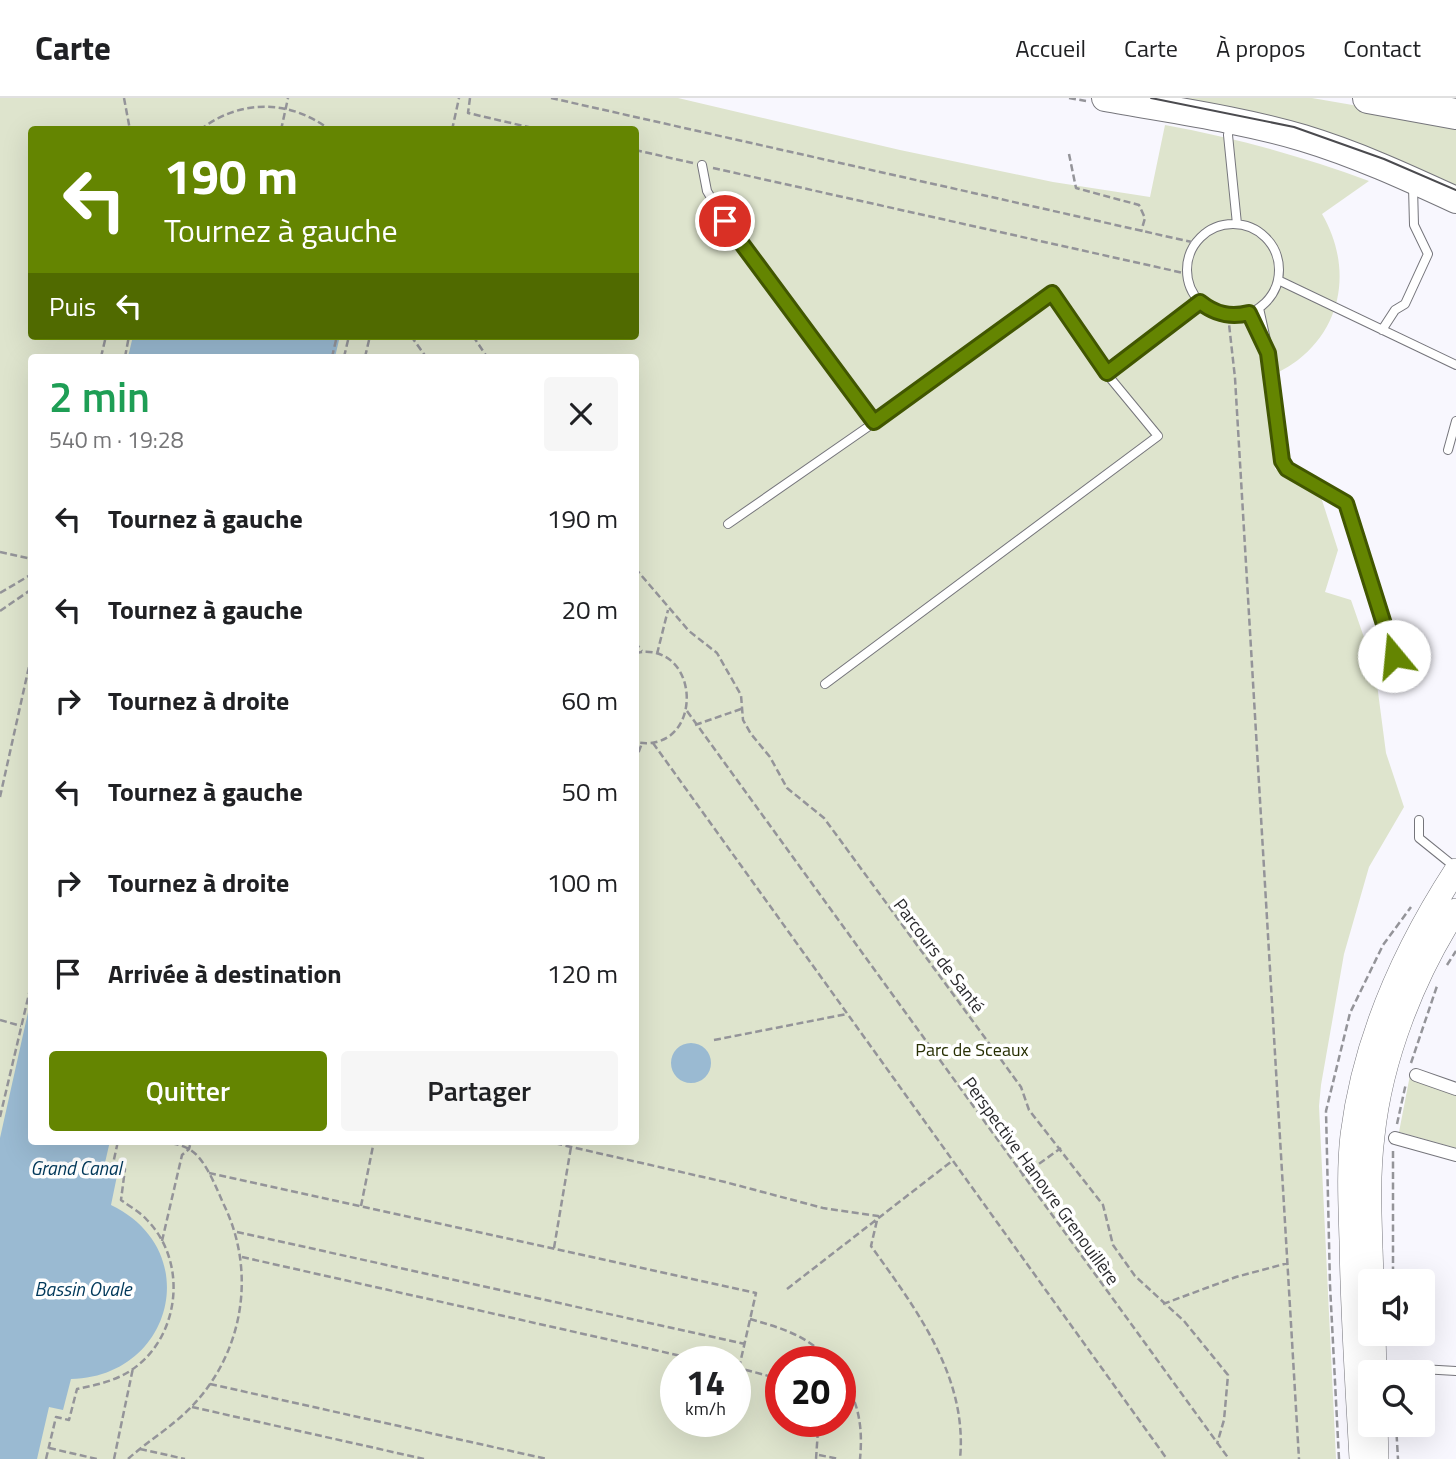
<!DOCTYPE html>
<html lang="fr">
<meta charset="utf-8">
<style>
:root{--surface:#fff;--page:#f6f6f6;--text:#202124;--muted:#757577;--line:#e0e0e0;--accent:#648501}
body{margin:0;font-family:"Titillium Web",sans-serif;background:var(--page);color:var(--text);height:100vh;display:flex;flex-direction:column;font-size:26px;white-space:nowrap}
*{box-sizing:border-box;margin:0}
p{font-size:23px;color:var(--muted)}
.icon{flex:none;width:38px;height:38px;fill:none;stroke:currentColor;stroke-width:2;stroke-linecap:round;stroke-linejoin:round}
.map{position:relative;flex:1;overflow:hidden}
.sheet{position:absolute;left:28px;top:256px;width:611px;height:791px;display:flex;flex-direction:column;background:var(--surface);border-radius:7px;box-shadow:0 7px 28px #0002}
.sheet>*{flex:none}
.banner{position:absolute;left:28px;top:28px;width:611px;height:214px;border-radius:7px;box-shadow:0 7px 28px #0002;background:#648501;color:#fff;overflow:hidden}
.controls{position:absolute;left:1358px;top:1171px;display:grid;gap:14px}
.controls a{display:grid;place-items:center;width:77px;height:77px;border-radius:7px;background:var(--surface);box-shadow:0 7px 28px #0002;font-size:35px}
.speed{position:absolute;left:660px;top:1248px;display:flex;gap:14px;font-size:35px;font-weight:700;text-align:center}
.speed>*{display:grid;place-content:center;width:91px;height:91px;border-radius:50%;background:var(--surface);box-shadow:0 7px 28px #0002;line-height:1}
.speed small{font-size:18px;font-weight:400}
.speed .limit{border:10px solid #d22;background:#fff;color:#111}
.pin{position:absolute;display:grid;place-items:center;width:60px;height:60px;color:#fff;margin:-30px;border:4px solid #fff;border-radius:50%;box-shadow:0 2px 7px #0007}
.me{position:absolute;width:77px;margin:-38px;rotate:343deg;stroke-linejoin:round;filter:drop-shadow(0 0 5px #0008)}
.turn{display:flex;align-items:center;gap:24px;height:147px;padding:0 21px;font-size:32px}
.turn .icon{width:91px;height:91px;stroke-width:2.5}
.turn b{display:block;font-size:49px;line-height:60px}
.then{display:flex;align-items:center;height:66px;padding:0 21px;background:#0003;gap:14px;font-size:26px}
.round{display:grid;place-items:center;flex:none;width:74px;height:74px;border-radius:7px;background:var(--page)}
.head{display:flex;align-items:center;justify-content:space-between;height:119px;padding:0 21px}
h1{font-size:42px;font-weight:600;line-height:52px;color:#1e9e55}
.cta{display:flex;gap:14px;margin-top:auto;padding:14px 21px}
.cta a{flex:1;height:80px;border-radius:7px;background:var(--accent);color:#fff;font-size:28px;font-weight:600;line-height:80px;text-align:center}
.cta a+a{background:var(--page);color:var(--text)}
ul{padding:0;list-style:none}
li{display:flex;align-items:center;gap:21px;height:91px;padding:0 21px}
li div{flex:1}
li b{display:block;font-size:26px}
li em{font-style:normal}
header{display:flex;align-items:center;gap:42px;box-sizing:border-box;height:98px;padding:0 35px;background:var(--surface);border-bottom:2px solid var(--line)}
header strong{font-size:33px}
nav{display:flex;gap:38px;margin-inline-start:auto;font-size:24px}
.map>svg:first-child{display:block}
.green{fill:#dee4cd;fill-rule:evenodd}
.water{fill:#9abad2}
.lines{fill:none;stroke-linecap:round;stroke-linejoin:round}
.service-casing{stroke:#75757b;stroke-width:10}
.pedestrian-casing{stroke:#75757b;stroke-width:14}
.secondary-casing{stroke:#75757b;stroke-width:24}
.primary-casing{stroke:#75757b;stroke-width:28}
.motorway-casing{stroke:#75757b;stroke-width:32}
.path{stroke:#949499;stroke-width:2.5;stroke-dasharray:7 3.5;stroke-linecap:butt}
.service{stroke:#fff;stroke-width:8}
.pedestrian{stroke:#fff;stroke-width:12}
.secondary{stroke:#fff;stroke-width:23}
.primary{stroke:#fff;stroke-width:26}
.motorway{stroke:#fff;stroke-width:30}
.tram{stroke:#4b4b4f;stroke-width:2}
.route-casing{stroke:#415601;stroke-width:18}
.route{stroke:#648501;stroke-width:12}
.labels{text-anchor:middle;stroke-width:7;stroke-linejoin:round;paint-order:stroke}
.street-label{font-size:18px;fill:#2b2b2e;stroke:#fff}
.park-label{font-size:18px;fill:#272f03;stroke:#fff}
.water-label{font-size:19px;font-style:italic;fill:#00385a;stroke:#fff}
</style>
<header>
<strong>Carte</strong>
<nav><a>Accueil</a><a>Carte</a><a>À propos</a><a>Contact</a></nav>
</header>
<div class="map">
<svg width="1456" height="1361" viewBox="0 0 1456 1361">
<rect width="100%" height="100%" fill="#f8f7fe"/>
<path class="green" d="M0,0H678L900,52L1053,84L1150,99L1165,27C1236,40 1301,58 1369,83L1322,116C1351,166 1345,225 1298,262C1288,269 1276,277 1264,279L1275,371L1321,399L1338,452L1325,494L1351,502L1375,571L1386,655L1404,709L1369,769L1344,856L1321,987L1319,1008L1336,1361H0ZM32,32H635V238H32ZM32,259H635V1043H32ZM676,1264H735V1323H676ZM780,1264H840V1323H780Z
M1124,0H1312L1451,24L1456,27V97Z
M1410,977L1456,993V1050L1399,1034Z"/>
<path class="water" d="M133,238H340L335,259H128Z
M31,901L32,1043H110L104,1069L118,1073L111,1107C205,1152 173,1279 71,1281L63,1312L49,1309L37,1361H0V1040Z
M671 965a20 20 0 1 1 40 0a20 20 0 1 1-40 0Z"/>
<g class="lines">
<g class="service-casing">
<path id="service" d="M1230,25L1228,37L1237,126
M702,67L707,93L725,123L875,324L728,426
M1187 172a46 46 0 1 1 92 0a46 46 0 1 1-92 0Z
M1278,182L1456,267
M1259,210L1266,242
M1249,215L1268,255L1282,363L1287,371L1346,405L1394,558
M1382,232L1395,212L1405,206L1428,156L1414,127L1413,89
M875,324L1052,195L1106,275
M1448,352L1456,323
M825,586L1158,338L1106,275L1200,203
M1419,722V740L1455,769
M1387,1274L1404,1270L1456,1273"/>
</g>
<g class="pedestrian-casing">
<path id="pedestrian" d="M1416,977L1456,991
M1395,1040L1456,1057"/>
</g>
<g class="secondary-casing">
<path id="secondary" d="M1372,1183C1371,1135 1367,1085 1373,1038C1381,960 1414,877 1456,812
M1374,1236L1375,1274
M1376,1326L1377,1361
M1361,1361C1357,1288 1352,1216 1351,1143C1350,1108 1348,1072 1352,1037C1364,941 1404,852 1456,772"/>
</g>
<g class="primary-casing">
<path id="primary" d="M1105,0C1171,12 1239,21 1303,40C1356,56 1406,79 1456,102"/>
</g>
<g class="motorway-casing">
<path id="motorway" d="M1368,0L1456,16"/>
</g>
<path class="path" d="M124,0L130,32
M470,0L468,15L541,32
M551,0L1196,145
M1069,0L1086,3
M200,32C239,1 290,1 330,32
M281,32L288,0
M452,32L459,0
M635,52L693,65
M1069,56L1076,90L1139,107L1145,120L1141,134
M713,70L1188,176
M1228,217L1235,280L1299,1361
M411,238L426,259
M473,238L487,259
M101,259L106,238
M125,259L129,238
M332,259L336,242
M344,259L349,238
M365,259L370,238
M0,454L32,461
M635,470L689,533L717,555L741,597L743,622L751,636L770,659L787,690L824,720L1021,989L1029,1012L1103,1107L1113,1147L1135,1178L1184,1223L1228,1277L1224,1322L1217,1346
M0,495L32,476
M0,513L32,491
M635,544L642,553
M635,555C703,541 705,658 635,644
M657,556L668,512
M687,613L1229,1361
M695,627L741,611
M653,645L1167,1361
M635,664L642,645
M0,699L32,555
M1447,867L1456,853
M0,922L21,928
M714,942L847,916
M1411,965L1437,888
M0,1019L32,883
M1397,1026L1406,985
M545,1043L725,1084L823,1110L878,1118L871,1148C916,1211 968,1279 960,1361
M1393,1053V1183
M209,1075L756,1195L739,1270
M1022,1078L1061,1050
M361,1108L374,1043
M237,1134L745,1246
M162,1143L182,1057L189,1051L191,1043
M554,1150L572,1043
M242,1159L708,1264
M787,1191L952,1063
M1163,1206L1236,1179L1288,1165
M750,1221C781,1230 810,1238 830,1264
M735,1269L780,1281
M840,1276C859,1303 863,1329 860,1361
M210,1286L547,1361
M192,1309L424,1361
M815,1323L818,1332L816,1361
M1396,1326L1398,1361
M49,1350L97,1361
M140,1351L185,1361
M819,1357L839,1361
M46,1361L56,1319L69,1322L77,1291C91,1288 106,1285 119,1279C178,1252 192,1168 147,1122C140,1114 129,1108 121,1102L125,1071L113,1066L118,1043
M114,1361L133,1270
M128,1361C149,1342 175,1327 194,1306C244,1252 256,1173 224,1107C216,1090 205,1058 187,1050C179,1046 169,1045 161,1043
M1339,1361L1330,1187L1326,1013L1350,915L1383,847L1411,809"/>
<use href="#service" class="service"/>
<use href="#pedestrian" class="pedestrian"/>
<use href="#secondary" class="secondary"/>
<use href="#primary" class="primary"/>
<use href="#motorway" class="motorway"/>
<path class="tram" d="M1151,0L1294,29L1384,61L1456,92"/>
</g>
<g class="lines">
<g class="route-casing">
<path id="route" d="M725,123L874,324L1052,195L1107,275L1200,204C1215,216 1230,220 1249,215L1268,255L1282,363L1287,371L1346,405L1394,558"/>
</g>
<use href="#route" class="route"/>
</g>
<g class="labels">
<g class="street-label">
<text transform="translate(939 858) rotate(53)" y="6">Parcours de Santé</text>
<text transform="translate(1041 1083) rotate(54)" y="6">Perspective Hanovre Grenouillère</text>
</g>
<g class="park-label">
<text x="972" y="958">Parc de Sceaux</text>
</g>
<g class="water-label">
<text x="76" y="1077">Grand Canal</text>
<text x="83" y="1198">Bassin Ovale</text>
</g>
</g>
</svg>
<div class="controls">
<a><svg class="icon" aria-label="sound" viewBox="0 0 24 24"><path d="M4 9h4l5-4v14l-5-4H4zM17 9q2 3 0 6"/></svg></a>
<a><svg class="icon" aria-label="search" viewBox="0 0 24 24"><circle cx="10" cy="10" r="6"/><path d="M15 15l6 6"/></svg></a>
</div>
<div class="speed"><div>14<small>km/h</small></div><div class="limit">20</div></div>
<div class="pin" style="left:725px;top:123px;background:#d93025"><svg class="icon" aria-label="arrive" viewBox="0 0 24 24"><path d="M6 21V4h12l-3 4 3 4H6"/></svg></div>
<svg class="me" style="left:1394px;top:558px" viewBox="-20 -20 40 40"><circle r="19" fill="#fff"/><path d="M0-13L10 11 0 6-10 11z" fill="#648501"/></svg>
<div class="banner">
<div class="turn"><svg class="icon" aria-label="left" viewBox="0 0 24 24"><path d="M17 20v-9H6M10 6l-5 5 5 5"/></svg><div><b>190 m</b>Tournez à gauche</div></div>
<div class="then">Puis<svg class="icon" aria-label="left" viewBox="0 0 24 24"><path d="M17 20v-9H6M10 6l-5 5 5 5"/></svg></div>
</div>
<section class="sheet">
<div class="head"><div><h1>2 min</h1><p>540 m · 19:28</p></div><a class="round"><svg class="icon" aria-label="close" viewBox="0 0 24 24"><path d="M6 6l12 12M18 6L6 18"/></svg></a></div>
<ul>
<li><svg class="icon" aria-label="left" viewBox="0 0 24 24"><path d="M17 20v-9H6M10 6l-5 5 5 5"/></svg><div><b>Tournez à gauche</b></div><em>190 m</em></li>
<li><svg class="icon" aria-label="left" viewBox="0 0 24 24"><path d="M17 20v-9H6M10 6l-5 5 5 5"/></svg><div><b>Tournez à gauche</b></div><em>20 m</em></li>
<li><svg class="icon" aria-label="right" viewBox="0 0 24 24"><path d="M7 20v-9h11M14 6l5 5-5 5"/></svg><div><b>Tournez à droite</b></div><em>60 m</em></li>
<li><svg class="icon" aria-label="left" viewBox="0 0 24 24"><path d="M17 20v-9H6M10 6l-5 5 5 5"/></svg><div><b>Tournez à gauche</b></div><em>50 m</em></li>
<li><svg class="icon" aria-label="right" viewBox="0 0 24 24"><path d="M7 20v-9h11M14 6l5 5-5 5"/></svg><div><b>Tournez à droite</b></div><em>100 m</em></li>
<li><svg class="icon" aria-label="arrive" viewBox="0 0 24 24"><path d="M6 21V4h12l-3 4 3 4H6"/></svg><div><b>Arrivée à destination</b></div><em>120 m</em></li>
</ul>
<div class="cta"><a>Quitter</a><a>Partager</a></div>
</section>
</div>
